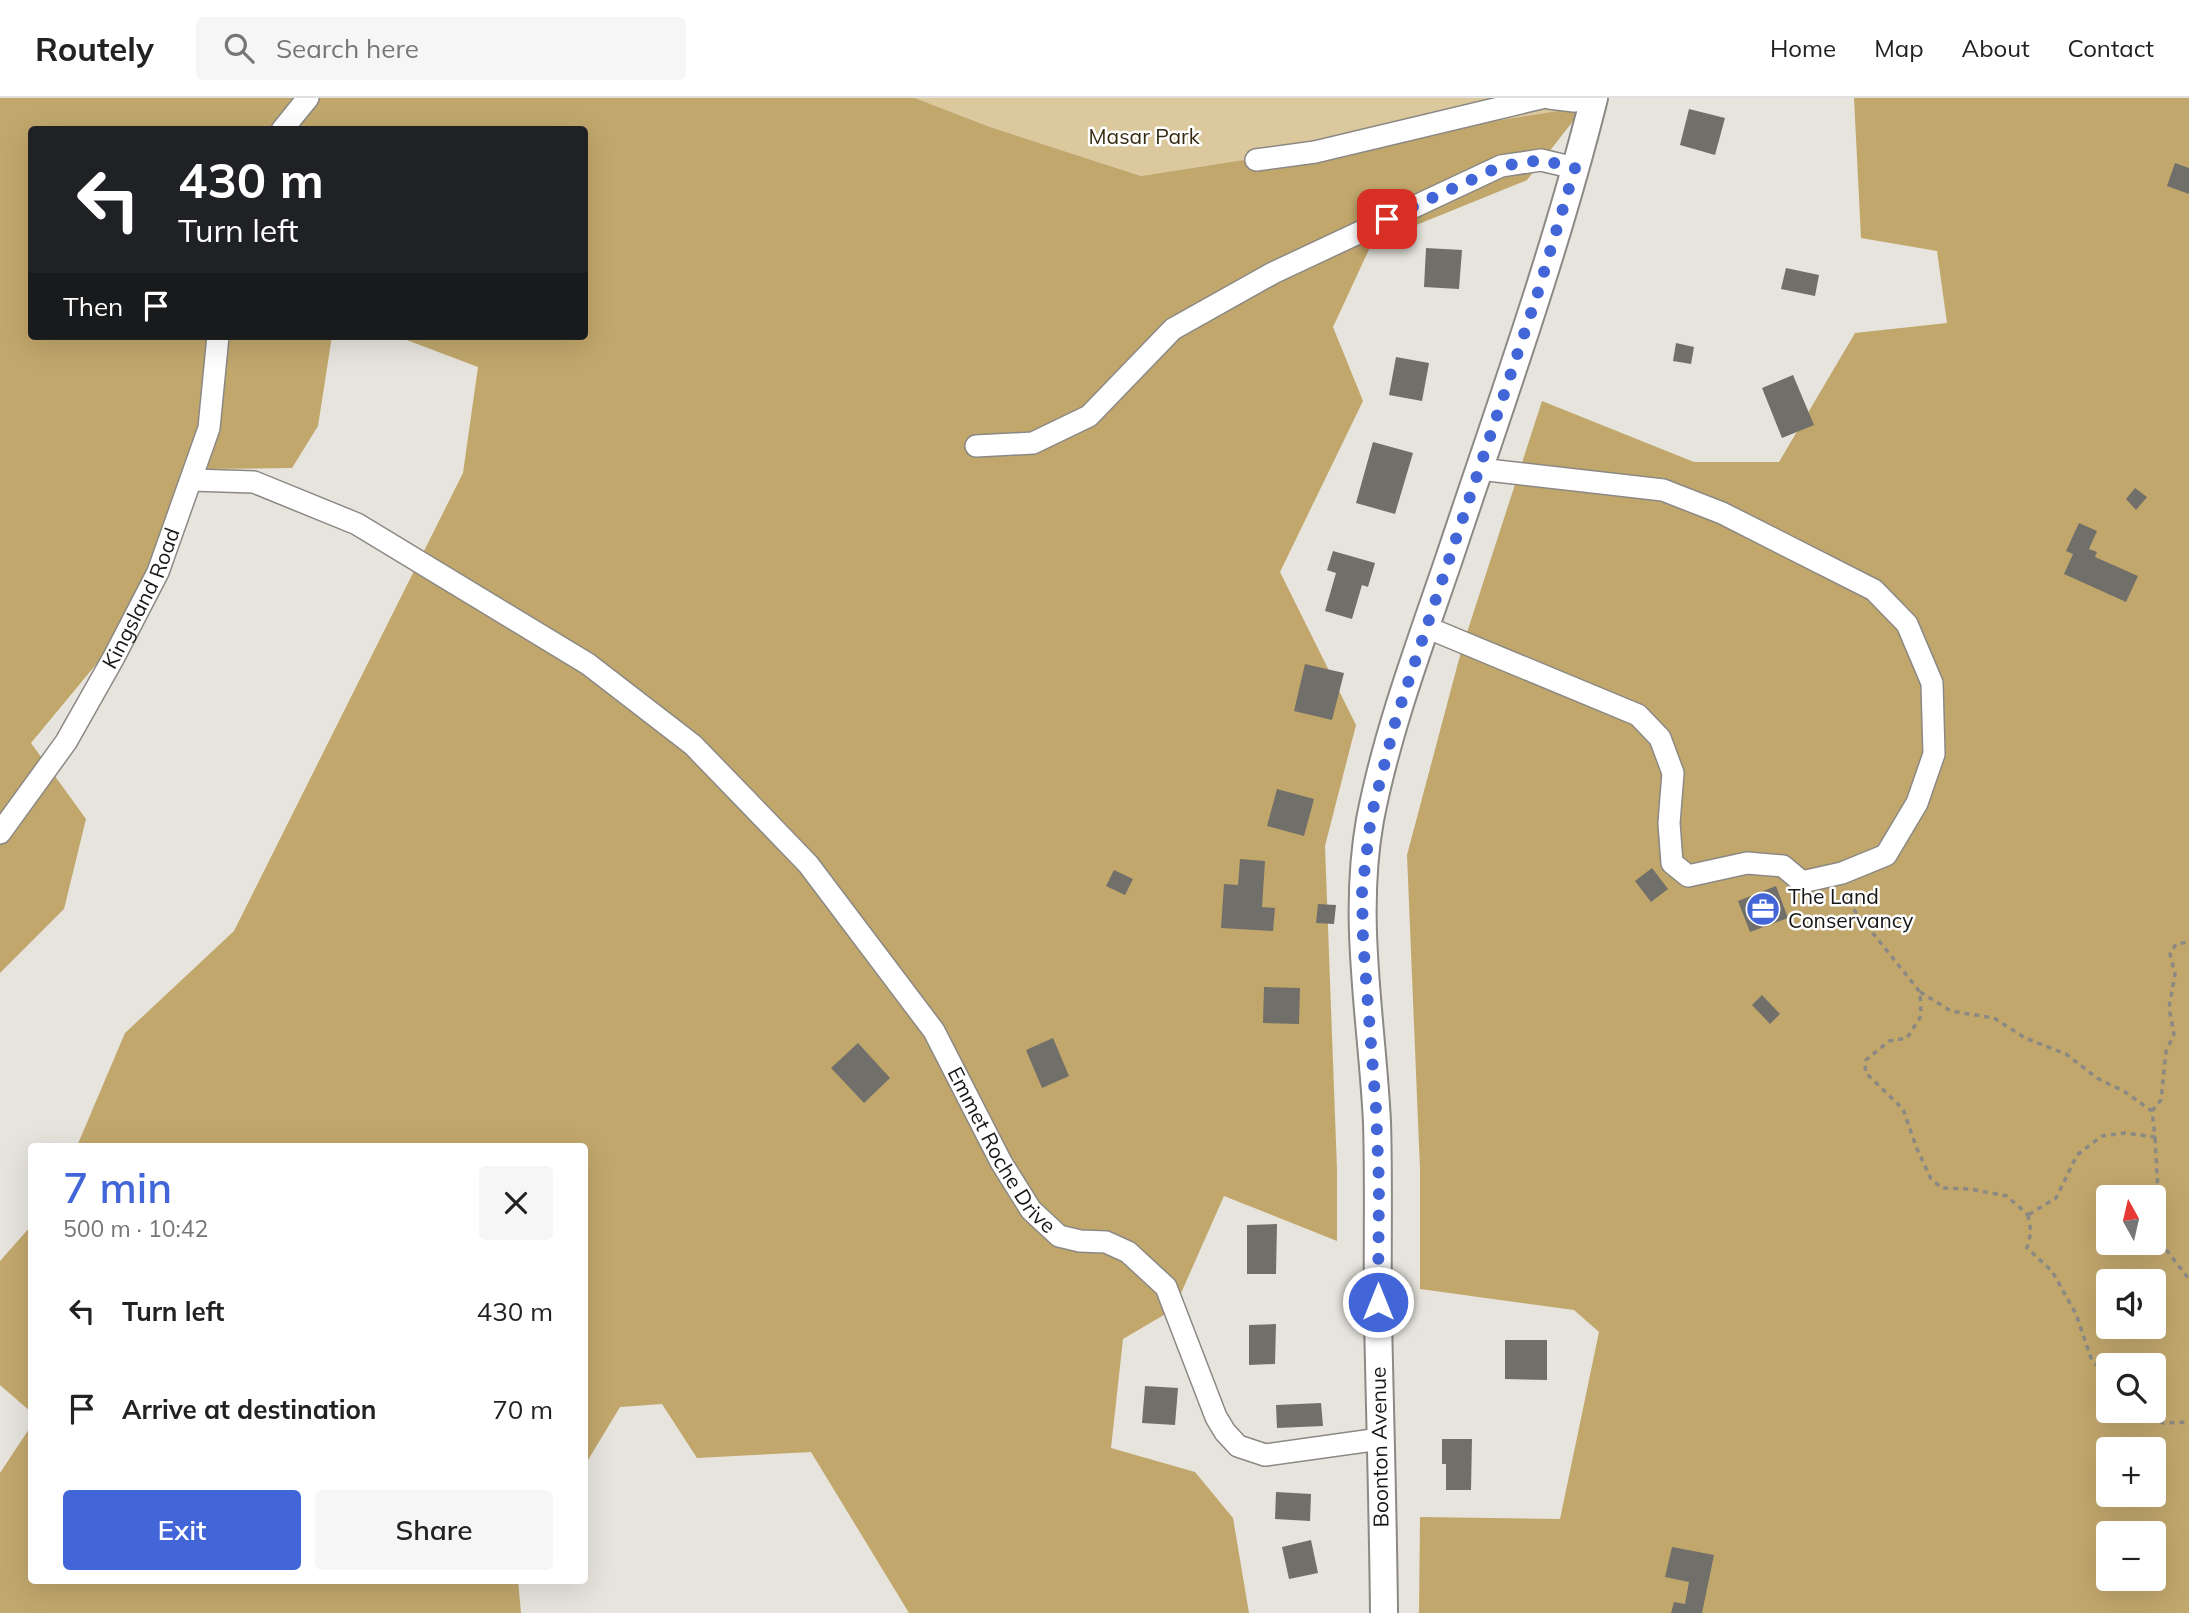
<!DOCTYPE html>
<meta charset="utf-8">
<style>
:root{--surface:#fff;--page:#f6f6f6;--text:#222;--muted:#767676;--line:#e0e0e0;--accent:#4266d8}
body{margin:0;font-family:Mulish,sans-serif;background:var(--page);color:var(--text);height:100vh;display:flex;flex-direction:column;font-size:26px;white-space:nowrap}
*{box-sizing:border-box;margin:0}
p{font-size:23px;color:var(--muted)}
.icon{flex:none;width:38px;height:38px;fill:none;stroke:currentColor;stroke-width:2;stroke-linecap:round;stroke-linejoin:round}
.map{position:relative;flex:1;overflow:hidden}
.sheet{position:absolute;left:28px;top:1045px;width:560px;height:441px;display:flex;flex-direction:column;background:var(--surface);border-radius:7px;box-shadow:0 7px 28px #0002}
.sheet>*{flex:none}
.banner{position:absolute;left:28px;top:28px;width:560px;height:214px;border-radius:7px;box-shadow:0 7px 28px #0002;background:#202124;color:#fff;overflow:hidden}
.needle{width:46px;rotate:352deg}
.tools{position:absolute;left:2096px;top:1087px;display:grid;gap:14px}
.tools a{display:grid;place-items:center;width:70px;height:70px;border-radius:7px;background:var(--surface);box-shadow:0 7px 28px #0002;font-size:35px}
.pin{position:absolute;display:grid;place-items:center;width:60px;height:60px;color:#fff;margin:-30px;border-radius:14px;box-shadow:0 4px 10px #0006}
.me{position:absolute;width:77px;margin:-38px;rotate:0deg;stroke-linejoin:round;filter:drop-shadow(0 0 5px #0008)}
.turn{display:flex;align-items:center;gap:24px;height:147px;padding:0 35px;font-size:32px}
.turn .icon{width:91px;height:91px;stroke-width:2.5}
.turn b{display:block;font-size:49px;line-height:60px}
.then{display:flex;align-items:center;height:66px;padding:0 35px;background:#0003;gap:14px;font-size:26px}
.round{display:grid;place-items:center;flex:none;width:74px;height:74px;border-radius:7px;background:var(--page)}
.headline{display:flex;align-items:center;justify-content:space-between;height:119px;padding:0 35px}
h1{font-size:42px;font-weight:600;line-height:52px;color:var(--accent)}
.button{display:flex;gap:14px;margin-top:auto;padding:14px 35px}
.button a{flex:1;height:80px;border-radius:7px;background:var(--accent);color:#fff;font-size:28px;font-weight:600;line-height:80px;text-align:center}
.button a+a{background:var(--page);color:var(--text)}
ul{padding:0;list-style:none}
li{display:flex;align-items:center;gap:21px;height:98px;padding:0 35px}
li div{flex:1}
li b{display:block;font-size:26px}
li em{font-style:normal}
header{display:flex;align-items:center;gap:42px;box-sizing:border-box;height:98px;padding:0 35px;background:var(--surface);border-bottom:2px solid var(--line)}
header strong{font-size:33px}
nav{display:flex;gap:38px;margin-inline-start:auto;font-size:24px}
.search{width:490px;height:63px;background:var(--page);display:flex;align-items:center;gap:18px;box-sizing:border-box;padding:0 24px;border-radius:7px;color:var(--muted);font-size:26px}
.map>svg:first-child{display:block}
.green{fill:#dbc89c}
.forest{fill:#c1a76c;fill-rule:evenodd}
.building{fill:#716f6a}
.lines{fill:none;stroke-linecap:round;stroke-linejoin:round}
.minor-casing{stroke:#8c8984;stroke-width:24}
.major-casing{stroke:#8c8984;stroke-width:30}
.path{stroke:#8a8984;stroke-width:3.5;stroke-dasharray:5 5;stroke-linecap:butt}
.minor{stroke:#fff;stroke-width:21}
.major{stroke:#fff;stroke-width:26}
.route{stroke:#4266d8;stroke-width:12;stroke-dasharray:0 21.6}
.labels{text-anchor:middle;stroke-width:5;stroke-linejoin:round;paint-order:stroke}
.park-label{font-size:21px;fill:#362b10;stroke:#fff}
.street-label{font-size:21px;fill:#181715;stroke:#fff}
.poi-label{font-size:21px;fill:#181715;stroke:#fff;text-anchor:start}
</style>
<header>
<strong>Routely</strong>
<div class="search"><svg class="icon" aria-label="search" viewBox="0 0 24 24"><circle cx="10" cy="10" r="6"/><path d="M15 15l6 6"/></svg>Search here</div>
<nav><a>Home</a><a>Map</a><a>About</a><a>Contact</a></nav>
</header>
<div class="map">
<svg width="2189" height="1515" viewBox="0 0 2189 1515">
<rect width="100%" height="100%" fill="#e6e4dd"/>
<path class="green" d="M915,0H1579L1577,10L1141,78L990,29Z"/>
<path class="forest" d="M0,0H915L990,29L1141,78L1577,10V18L1527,82L1372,145L1333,229L1363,303L1280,474L1356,627L1325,748L1337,1072V1143L1224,1098L1174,1211L1123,1241L1111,1350L1195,1374L1233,1420L1249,1515H909L811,1354L697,1360L662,1306L620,1309L585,1367L584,1048H77L125,935L234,833L463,375L478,269L396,238H584V32H32V238H332L318,328L292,370L199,371L132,523L31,645L86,721L64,811L0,875Z
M1854,0H2189V1515H1419L1420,1419L1560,1421L1599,1234L1574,1212L1420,1191V1071L1407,757L1462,550L1542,303L1694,364H1779L1855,235L1947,225L1937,153L1861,140ZM2109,1099H2154V1144H2109ZM2109,1183H2154V1228H2109ZM2109,1267H2154V1312H2109ZM2109,1351H2154V1396H2109ZM2109,1435H2154V1480H2109Z
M31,1128V1314L0,1287V1163Z
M31,1328L32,1482H518L521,1515H0V1375Z"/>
<path class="building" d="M1689,11L1725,20L1715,57L1680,47Z
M2175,65L2189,70V96L2167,88Z
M1426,150L1462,152L1459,191L1424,189Z
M1786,170L1819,177L1815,198L1781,191Z
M1676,245L1694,249L1691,266L1673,263Z
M1396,259L1429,265L1422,303L1389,297Z
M1793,277L1814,327L1782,340L1762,290Z
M1373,344L1413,355L1395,416L1356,405Z
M2135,390L2147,399L2136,412L2126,401Z
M2079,425L2097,433L2089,451L2097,454L2095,459L2138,478L2126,504L2064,476L2073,456L2066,453Z
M1333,453L1375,465L1368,489L1362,487L1352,521L1325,513L1336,475L1327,472Z
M1305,566L1344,575L1332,622L1294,613Z
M1277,691L1314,701L1304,738L1267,728Z
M1240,761L1265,763L1262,809L1275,810L1273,833L1221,830L1224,786L1238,787Z
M1652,770L1668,791L1651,804L1635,783Z
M1114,772L1133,781L1125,797L1106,788Z
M1776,788L1788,820L1750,834L1738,803Z
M1318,806L1336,807L1334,826L1316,825Z
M1264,889L1300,890L1299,926L1263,925Z
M1762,897L1780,916L1770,926L1752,907Z
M1053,940L1069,978L1042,990L1026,952Z
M858,945L890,980L864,1005L831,970Z
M1277,1126L1276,1176H1247V1127Z
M1276,1226L1275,1266L1249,1267V1227Z
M1505,1242H1547V1282L1505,1281Z
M1145,1288L1178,1290L1175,1327L1142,1325Z
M1321,1305L1323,1328L1277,1330L1276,1307Z
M1442,1341H1472L1471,1392H1446V1366H1442Z
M1276,1394L1311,1396L1310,1423L1275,1421Z
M1311,1442L1318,1475L1289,1481L1282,1449Z
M1672,1449L1714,1457L1702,1515H1671L1674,1504L1685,1506L1689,1484L1665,1479Z"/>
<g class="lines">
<g class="minor-casing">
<g id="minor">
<path d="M1549,0L1574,3L1585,0"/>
<path d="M282,32L308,0"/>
<path d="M1256,62L1315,54L1541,0"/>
<path d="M976,348L1033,345L1089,318L1173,231L1273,175L1501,68L1541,62L1575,70"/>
<path id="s1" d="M192,382L254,384L357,426L588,566L693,647L808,766L934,933L1001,1064L1031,1112L1059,1138L1080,1143L1106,1144L1128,1154L1166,1189L1216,1319L1225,1334L1238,1348L1265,1357L1380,1341"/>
<path d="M1426,529L1638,617L1660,640L1673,675L1669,725L1672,765L1688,778L1747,765L1783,768L1802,784L1842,775L1886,757L1917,705L1934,656L1932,585L1907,526L1874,492L1722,415L1663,392L1479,371"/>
<path id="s2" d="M0,735L66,644L114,559L158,474L209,330L218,238"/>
</g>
</g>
<g class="major-casing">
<path id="major" d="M1384,1515C1383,1416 1380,1318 1378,1219C1377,1154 1379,1089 1377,1024C1372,923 1352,822 1370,722C1387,633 1420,546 1449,461C1500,308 1555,156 1594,0"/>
</g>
<path class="path" d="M1845,794L1847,803L1920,894L1921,918L1907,940L1889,943L1866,962L1865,974L1903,1011L1917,1051L1931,1081L1942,1090L1970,1091L2007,1098L2028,1117
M1920,894L1951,913L1994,920L2025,940L2066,956L2097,980L2125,994L2152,1013L2155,1039L2125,1035L2102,1038L2077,1057L2056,1100L2028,1117
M2152,1013L2161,1002L2166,954L2174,936L2169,910L2175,876L2170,856L2176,846L2189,844
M2028,1117L2031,1134L2027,1150L2052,1173L2076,1216L2091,1260L2100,1271L2109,1276
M2154,1135L2158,1094L2155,1039
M2154,1136L2189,1181
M2132,1312L2163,1325L2189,1324"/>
<use href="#minor" class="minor"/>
<use href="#major" class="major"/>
</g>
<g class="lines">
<path class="route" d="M1378,1204L1379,1085L1376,1011L1363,842L1362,793L1371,719L1396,621L1538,194L1575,70L1541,62L1501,68L1387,121"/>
</g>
<defs>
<g id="office-disc" transform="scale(1.75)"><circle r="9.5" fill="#4266d8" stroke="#fff"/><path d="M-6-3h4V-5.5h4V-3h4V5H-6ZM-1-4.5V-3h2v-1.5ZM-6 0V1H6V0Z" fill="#fff"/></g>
</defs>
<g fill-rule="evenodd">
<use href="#office-disc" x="1763" y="811"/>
</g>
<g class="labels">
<g class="park-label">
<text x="1144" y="46">Masar Park</text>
</g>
<g class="street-label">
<text dy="7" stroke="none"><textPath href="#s2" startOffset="275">Kingsland Road</textPath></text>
<text dy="7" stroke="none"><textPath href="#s1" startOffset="1088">Emmet Roche Drive</textPath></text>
<text transform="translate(1380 1349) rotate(-91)" y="7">Boonton Avenue</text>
</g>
<g class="poi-label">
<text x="1788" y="806">The Land<tspan x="1788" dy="24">Conservancy</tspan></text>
</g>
</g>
</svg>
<div class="tools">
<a><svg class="needle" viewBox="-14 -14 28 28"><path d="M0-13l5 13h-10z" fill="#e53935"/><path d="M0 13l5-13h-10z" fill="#767676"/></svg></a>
<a><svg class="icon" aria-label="sound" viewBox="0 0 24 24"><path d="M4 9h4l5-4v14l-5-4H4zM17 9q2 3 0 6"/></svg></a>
<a><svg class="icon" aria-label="search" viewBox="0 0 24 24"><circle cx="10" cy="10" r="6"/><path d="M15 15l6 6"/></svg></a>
<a>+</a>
<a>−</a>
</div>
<div class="pin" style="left:1387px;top:121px;background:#d93025"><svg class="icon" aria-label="arrive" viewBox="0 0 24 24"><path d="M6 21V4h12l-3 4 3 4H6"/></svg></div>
<svg class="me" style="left:1378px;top:1204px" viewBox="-20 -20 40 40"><circle r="17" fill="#4266d8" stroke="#fff" stroke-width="3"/><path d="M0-11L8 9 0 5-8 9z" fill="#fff"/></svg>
<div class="banner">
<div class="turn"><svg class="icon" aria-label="left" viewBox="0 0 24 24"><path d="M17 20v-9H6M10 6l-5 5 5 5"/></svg><div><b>430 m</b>Turn left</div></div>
<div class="then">Then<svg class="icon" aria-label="arrive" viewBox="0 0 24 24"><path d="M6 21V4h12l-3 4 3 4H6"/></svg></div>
</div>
<section class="sheet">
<div class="headline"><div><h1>7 min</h1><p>500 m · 10:42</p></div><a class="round"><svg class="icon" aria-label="close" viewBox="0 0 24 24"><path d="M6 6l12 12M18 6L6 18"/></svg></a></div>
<ul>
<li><svg class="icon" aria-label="left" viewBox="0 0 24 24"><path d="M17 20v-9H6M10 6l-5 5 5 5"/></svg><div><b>Turn left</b></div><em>430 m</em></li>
<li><svg class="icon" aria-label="arrive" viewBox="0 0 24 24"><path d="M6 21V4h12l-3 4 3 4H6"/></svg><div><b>Arrive at destination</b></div><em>70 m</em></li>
</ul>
<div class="button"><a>Exit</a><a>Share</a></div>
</section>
</div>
